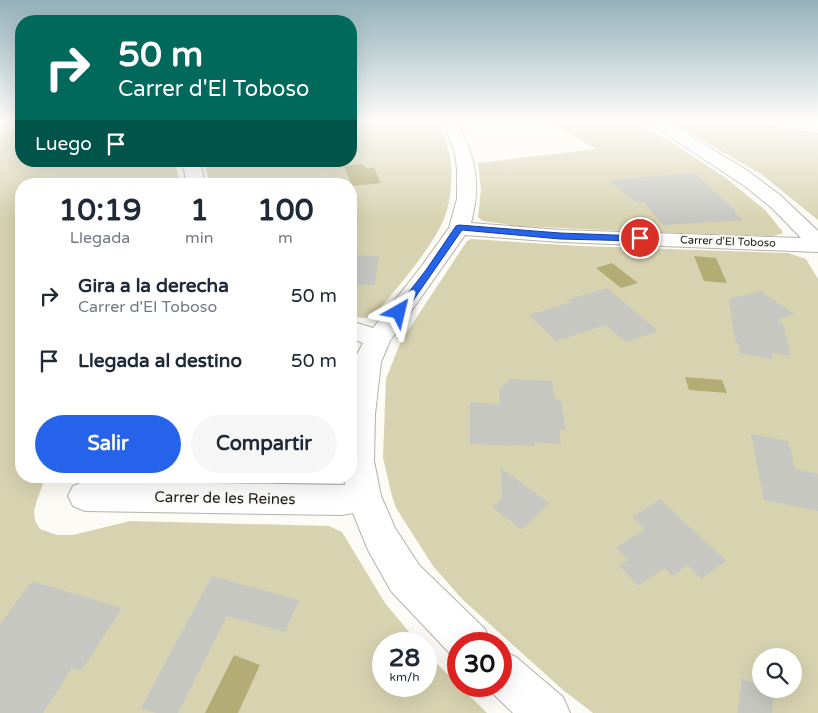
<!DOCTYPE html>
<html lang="es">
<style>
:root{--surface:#fff;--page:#f6f6f7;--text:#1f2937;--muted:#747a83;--accent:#2563eb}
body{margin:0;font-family:"Varela Round",sans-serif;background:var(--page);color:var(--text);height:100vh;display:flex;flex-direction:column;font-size:19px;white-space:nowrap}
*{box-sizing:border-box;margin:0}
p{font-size:16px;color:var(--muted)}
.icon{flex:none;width:28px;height:28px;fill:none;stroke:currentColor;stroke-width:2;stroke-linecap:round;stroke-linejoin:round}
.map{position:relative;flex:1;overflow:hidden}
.drawer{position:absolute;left:15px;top:178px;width:342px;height:305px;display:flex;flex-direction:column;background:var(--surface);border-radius:20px;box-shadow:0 5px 20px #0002}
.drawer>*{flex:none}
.guide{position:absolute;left:15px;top:15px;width:342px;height:152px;border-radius:20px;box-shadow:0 5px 20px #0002;background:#00695c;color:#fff;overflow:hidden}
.buttons{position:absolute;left:752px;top:648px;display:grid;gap:10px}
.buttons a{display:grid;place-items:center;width:50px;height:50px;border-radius:50%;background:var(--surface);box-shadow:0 5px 20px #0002;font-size:25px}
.speed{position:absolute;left:372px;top:632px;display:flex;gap:10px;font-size:25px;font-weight:700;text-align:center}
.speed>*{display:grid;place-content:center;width:65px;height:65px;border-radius:50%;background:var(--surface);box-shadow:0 5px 20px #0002;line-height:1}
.speed small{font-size:12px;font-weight:400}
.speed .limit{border:8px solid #d22;background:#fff;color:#111}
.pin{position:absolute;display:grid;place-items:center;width:42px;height:42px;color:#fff;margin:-21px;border:2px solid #fff;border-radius:50%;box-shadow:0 1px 5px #0007}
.me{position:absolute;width:55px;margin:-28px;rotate:37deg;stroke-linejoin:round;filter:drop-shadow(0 0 4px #0008)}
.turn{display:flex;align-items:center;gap:18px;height:105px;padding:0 20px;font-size:22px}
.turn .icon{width:65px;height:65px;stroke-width:2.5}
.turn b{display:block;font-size:35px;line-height:42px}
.then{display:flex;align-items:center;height:48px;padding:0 20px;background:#0003;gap:10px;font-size:19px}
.eta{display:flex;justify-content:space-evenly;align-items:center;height:85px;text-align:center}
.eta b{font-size:30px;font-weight:700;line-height:35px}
.cta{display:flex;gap:10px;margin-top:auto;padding:10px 20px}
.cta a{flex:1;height:58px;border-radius:30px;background:var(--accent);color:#fff;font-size:20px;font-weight:700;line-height:58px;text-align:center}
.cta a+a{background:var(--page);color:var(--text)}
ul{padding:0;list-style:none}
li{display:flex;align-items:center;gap:15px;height:65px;padding:0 20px}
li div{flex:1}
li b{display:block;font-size:19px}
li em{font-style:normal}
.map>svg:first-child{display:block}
.green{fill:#d7d3b1;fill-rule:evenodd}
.water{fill:#b3ad75}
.building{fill:#c7c7c1}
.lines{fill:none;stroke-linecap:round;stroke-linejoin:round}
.minor-casing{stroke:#b3b2ac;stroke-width:2}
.minor{fill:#fff;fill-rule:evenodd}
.route{fill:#2563eb;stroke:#184099}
.labels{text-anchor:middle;stroke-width:4;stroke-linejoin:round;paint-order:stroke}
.far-street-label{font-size:11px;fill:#1a1a18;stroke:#fcfbf5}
.near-street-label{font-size:15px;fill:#1a1a18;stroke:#fcfbf5}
</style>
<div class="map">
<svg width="818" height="713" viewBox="0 0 818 713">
<rect width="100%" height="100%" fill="#fcfbf5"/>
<path class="green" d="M21,120V161H175L180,184H21V476H46L37,500L34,511L35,521L40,529L57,535H73L130,521L329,526L342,532L385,603L419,644H384V686H426V653L487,713H0V121Z
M351,120H436C445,133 449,149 451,164C452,180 451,195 447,210C438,243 396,288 375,315C366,320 360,318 351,315V184H210L204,161H351Z
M547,120H633L668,140L726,178L765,210L783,232L781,234L773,236L624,231L519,226L482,221L478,217L481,190L478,163L596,149Z
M738,120L818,132V220L761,174L669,121Z
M471,239L580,246L788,253L806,259L818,279V713H593L563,690L463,600L433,566L396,508L392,496L383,458L386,379L401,341L467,241ZM761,656H794V689H761Z"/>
<path class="water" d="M361,164L367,168H374L381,183L352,186L344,166Z
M694,256L716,258L727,283L704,281Z
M612,263L638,283L621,288L596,268Z
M685,377L722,380L727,393L689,390Z
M234,655L260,665L238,713H205Z"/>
<path class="building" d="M695,173L736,211H734L743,220L663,225L643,201L636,202L608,180Z
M356,255L379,256L375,285H351V261H354Z
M607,288L658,331L625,342L606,325L556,341L529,315L571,302L567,300Z
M761,291L794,314L777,320L783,324L791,356L772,353L773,360L740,353L738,343L735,342L729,299Z
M510,379L552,381L555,399L561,400L565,430H559L561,444L535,442V446L516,445V446L470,444V402L500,404L499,389Z
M751,434L788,441L795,469L818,474V511L764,500Z
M501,468L549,503L522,530L492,507L502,499Z
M660,499L726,561L701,579L688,565L672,576L665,568L638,586L619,565L628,560L616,548L645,529L632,517Z
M212,576L299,600L285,632L227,616L178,713H156L141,708Z
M32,581L122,608L81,671L72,668L43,713H0V624Z
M742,678L774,693L772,713H737Z"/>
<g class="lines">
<g class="minor-casing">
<path id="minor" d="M442,120H457C475,160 482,180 471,223L561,230L801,238L773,209L746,187L645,120H664L745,169L780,195L818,231V252L561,242L465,235L390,341L381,362L375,414L374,461L381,496L395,528L419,565L485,629L491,644H459V661L455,659L391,591L368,550L353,513L342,515L85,511L73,506L68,496L73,486L85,481L345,485L344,476H351V374L353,362L363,343L351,338V321L373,328L421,267L449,228L457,199V170L455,152Z
M758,120H799L818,123V133L765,125Z
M182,161H200L205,184H187Z
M501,650L516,657L563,697L570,713H513L485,686H501Z"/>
</g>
<use href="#minor" class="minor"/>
</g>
<linearGradient id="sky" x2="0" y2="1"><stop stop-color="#93b1ba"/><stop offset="0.55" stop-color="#fefdfa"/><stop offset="1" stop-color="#fefdfa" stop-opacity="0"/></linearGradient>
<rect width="818" height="220" fill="url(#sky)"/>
<path class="route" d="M459,225L560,233L640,236L645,238L640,241L560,239L462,230L403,315H395L394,312L395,310L426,270L456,226Z"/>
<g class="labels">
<g class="far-street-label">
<text transform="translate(728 241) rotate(2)" y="4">Carrer d'El Toboso</text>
</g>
<g class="near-street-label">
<text transform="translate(225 498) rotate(1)" y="5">Carrer de les Reines</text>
</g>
</g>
</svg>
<div class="buttons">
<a><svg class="icon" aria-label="search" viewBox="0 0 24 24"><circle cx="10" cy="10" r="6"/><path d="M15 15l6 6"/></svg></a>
</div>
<div class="speed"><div>28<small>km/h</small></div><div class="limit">30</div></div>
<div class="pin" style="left:640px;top:238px;background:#d93025"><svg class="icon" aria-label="arrive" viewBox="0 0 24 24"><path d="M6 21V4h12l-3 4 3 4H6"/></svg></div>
<svg class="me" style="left:399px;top:312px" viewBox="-20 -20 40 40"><path d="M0-17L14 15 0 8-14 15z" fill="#2563eb" stroke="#fff" stroke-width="4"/></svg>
<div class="guide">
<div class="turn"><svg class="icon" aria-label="right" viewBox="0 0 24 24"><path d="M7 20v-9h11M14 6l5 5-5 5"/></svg><div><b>50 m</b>Carrer d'El Toboso</div></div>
<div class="then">Luego<svg class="icon" aria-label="arrive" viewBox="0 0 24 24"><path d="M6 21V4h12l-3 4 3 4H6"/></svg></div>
</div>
<section class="drawer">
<div class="eta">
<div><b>10:19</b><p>Llegada</p></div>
<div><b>1</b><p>min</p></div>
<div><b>100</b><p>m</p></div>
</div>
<ul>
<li><svg class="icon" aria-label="right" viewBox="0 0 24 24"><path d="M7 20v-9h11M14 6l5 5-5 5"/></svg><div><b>Gira a la derecha</b><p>Carrer d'El Toboso</p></div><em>50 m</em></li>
<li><svg class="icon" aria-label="arrive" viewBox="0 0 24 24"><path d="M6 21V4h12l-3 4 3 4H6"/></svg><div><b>Llegada al destino</b></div><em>50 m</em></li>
</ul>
<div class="cta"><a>Salir</a><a>Compartir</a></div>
</section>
</div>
